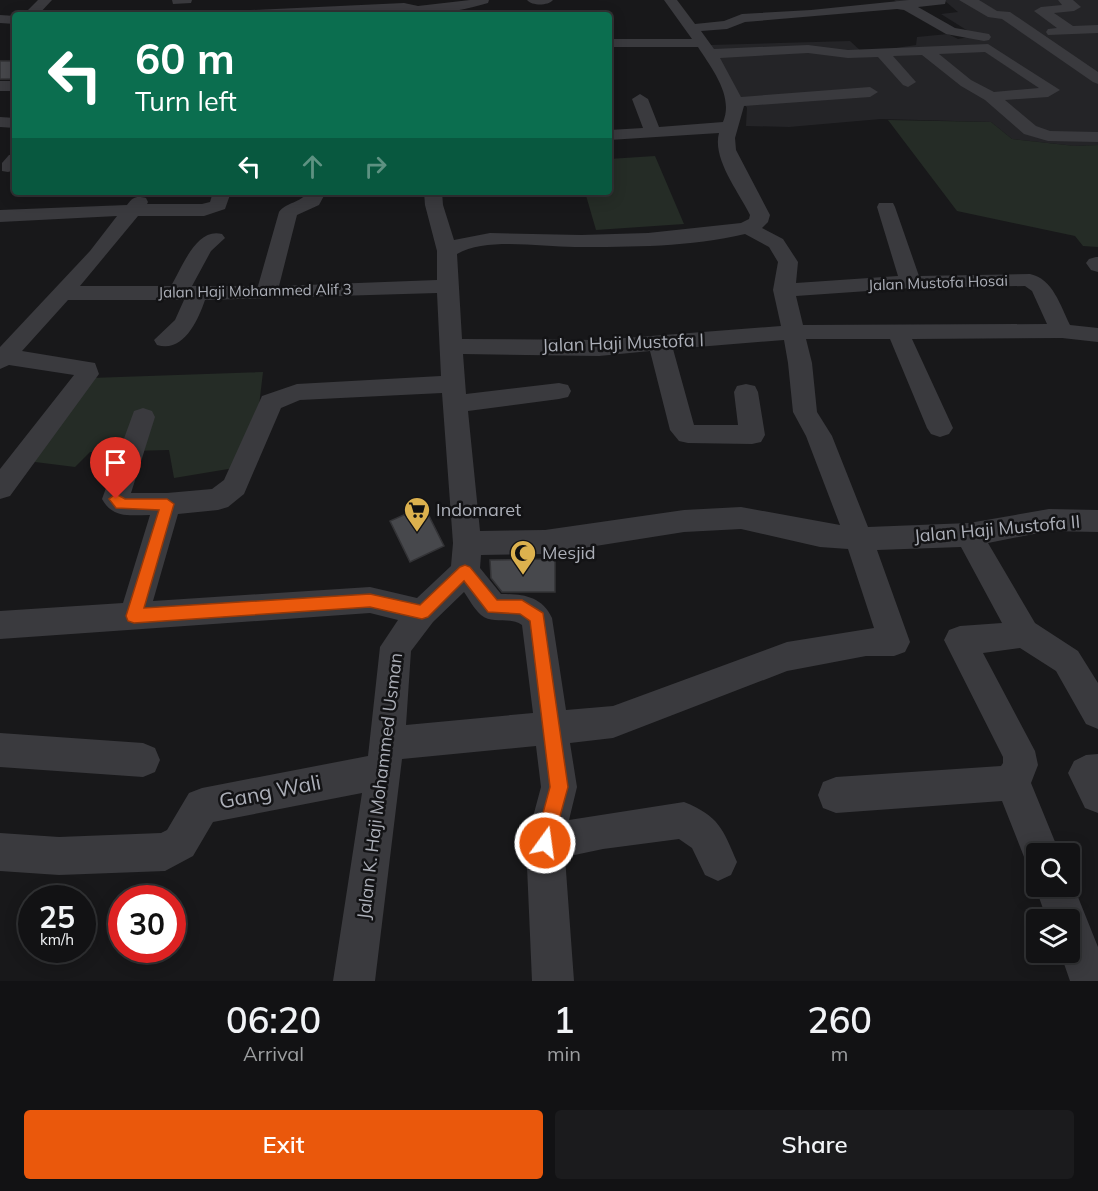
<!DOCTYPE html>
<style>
:root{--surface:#121214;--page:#1b1b1d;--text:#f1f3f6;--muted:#9c9ea0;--line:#313234;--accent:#ea580c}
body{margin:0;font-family:Mulish,sans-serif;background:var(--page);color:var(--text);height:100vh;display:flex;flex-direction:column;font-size:22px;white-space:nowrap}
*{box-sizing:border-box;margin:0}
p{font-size:20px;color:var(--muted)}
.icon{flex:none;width:33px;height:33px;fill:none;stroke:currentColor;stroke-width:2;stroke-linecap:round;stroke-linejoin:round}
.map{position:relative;height:981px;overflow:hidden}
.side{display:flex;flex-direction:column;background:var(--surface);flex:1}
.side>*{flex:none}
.banner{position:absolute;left:12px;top:12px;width:600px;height:183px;border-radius:6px;box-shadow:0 3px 15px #0003,0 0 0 2px var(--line);background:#0b6e4f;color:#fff;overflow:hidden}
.buttons{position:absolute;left:1026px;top:843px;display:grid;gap:12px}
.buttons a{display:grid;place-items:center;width:54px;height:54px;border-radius:6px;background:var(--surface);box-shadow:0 3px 15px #0003,0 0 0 2px var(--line);font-size:30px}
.speed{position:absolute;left:18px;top:885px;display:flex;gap:12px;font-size:30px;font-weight:700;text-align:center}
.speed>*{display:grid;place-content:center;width:78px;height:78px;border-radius:50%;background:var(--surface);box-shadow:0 3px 15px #0003,0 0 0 2px var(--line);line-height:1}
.speed small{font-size:15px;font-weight:400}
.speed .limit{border:9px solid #d22;background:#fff;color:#111}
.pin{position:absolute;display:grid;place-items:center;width:51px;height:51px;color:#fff;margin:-62px -26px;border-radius:50% 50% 50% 0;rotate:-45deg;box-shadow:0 0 6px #0007}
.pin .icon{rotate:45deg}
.me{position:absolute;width:66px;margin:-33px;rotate:14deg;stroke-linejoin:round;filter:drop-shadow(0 0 4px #0008)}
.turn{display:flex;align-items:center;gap:21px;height:126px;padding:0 24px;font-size:27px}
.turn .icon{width:78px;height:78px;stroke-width:2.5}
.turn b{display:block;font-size:42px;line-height:51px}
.lanes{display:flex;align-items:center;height:57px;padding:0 24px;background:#0003;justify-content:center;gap:30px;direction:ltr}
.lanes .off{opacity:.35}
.eta{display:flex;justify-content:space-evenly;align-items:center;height:102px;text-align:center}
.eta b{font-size:36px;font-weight:600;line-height:42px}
.primary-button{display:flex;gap:12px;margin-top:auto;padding:12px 24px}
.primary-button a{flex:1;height:69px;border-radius:6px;background:var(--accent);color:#fff;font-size:24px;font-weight:600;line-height:69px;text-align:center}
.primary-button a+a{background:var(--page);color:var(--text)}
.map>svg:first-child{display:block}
.built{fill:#242427}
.green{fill:#252c26}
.building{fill:#47484c;stroke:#333336;stroke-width:1.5}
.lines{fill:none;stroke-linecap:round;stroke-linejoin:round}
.minor{fill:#3a3a3e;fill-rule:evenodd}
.route{fill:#ea580c;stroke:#983908;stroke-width:1.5}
.labels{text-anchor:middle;stroke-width:5;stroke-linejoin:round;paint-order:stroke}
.far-street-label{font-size:15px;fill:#acafb8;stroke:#131315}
.street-label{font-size:18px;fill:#acafb8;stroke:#131315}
.poi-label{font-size:18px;fill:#acafb8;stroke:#131315;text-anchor:start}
.near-street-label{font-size:21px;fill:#acafb8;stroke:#131315}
</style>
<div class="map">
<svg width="1098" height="981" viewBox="0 0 1098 981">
<rect width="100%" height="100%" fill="#18181a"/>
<path class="built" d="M894,0H1098V145L1075,146L1012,139L991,122L881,119L789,127L746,126L747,108L710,45L850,41L863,53L916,45L917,37L948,34L958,39L976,36L941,14L958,12L945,1L899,4Z"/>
<path class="green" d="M888,120L991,122L1012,139L1075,146L1098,145V247L1083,246L1075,236L957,211Z
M655,156L684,224L596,230L585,192H609V159Z
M263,372L252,465L174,478L169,450L90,452L75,467L27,461L91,378Z"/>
<path class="building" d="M0,61H15V79H0Z
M424,506L444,546L410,562L390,521Z
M555,559V592H502L491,578L490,560Z"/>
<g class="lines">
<path class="minor" d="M38,0H52L38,15H23Z
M172,0H192L191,3L173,4Z
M470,0H489L488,3C461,11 431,17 404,11L316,15H223L230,11L404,3L418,6Z
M527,0H553C548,6 532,6 527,0Z
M664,0H677L695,24L724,21L742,14L811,10L909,0H946L945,4L918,7L955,28L989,34L991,37L989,40L984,41L946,34L904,10L897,9L745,22L727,29L701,31L714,49L808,45L848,50L988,44L1060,90L1048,97L1005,100L1036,126L1050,131L1098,132V142L1048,141L1024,134L985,100L961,86L922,55L893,56L916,82L908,87L903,85L878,57L848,58L808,53L720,58L741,97L870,87L878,92L870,97L744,106L735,138L736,150L770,215L768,222L762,228L783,239L798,262L796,283L898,276L877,207L879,203H893L895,207L919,276L1030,274C1053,279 1060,305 1070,325L1098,328V342L1062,338L912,339L953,428L949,434L940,437L931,434L927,428L890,339H806L812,363L817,412L832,436L868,527L969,523L1049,509L1098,510V532L1049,531L988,543L1035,623L1078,651L1098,683V729L1086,724L1056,671L1020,648L983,653L1035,751L1038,765L1031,783L1060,854H1036V871L1028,867L1002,801L836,813L823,808L818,795L823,782L836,777L1001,766L1003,763V757L944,640L949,630L960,626L1002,623L961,547L877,550L910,642L905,652L894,656H866L787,671L613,738L570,743L577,787L569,820L684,802C719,816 723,829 737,862L731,875L718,881L705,875L692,848L679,839L603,849L565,857L574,981H532L526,843L541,787L536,746L402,759L375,981H333L362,793L213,822L193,856L165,871L59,875L0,871V833L59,837L161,833L167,830L189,793L202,788L368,756L380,647L398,620L370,613L0,639V611L123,603L150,515C130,515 113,519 102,499L134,411L143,408L152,411L155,417L131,493H167L212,489L224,480L262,396L297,384L441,376L437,293L205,300C198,320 184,353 157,345L154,340L175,320L184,300H68L22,351L95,363L99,374L10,496L0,499V469L74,375L9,365L0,369V347L90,251L117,216L0,222V210L127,205C133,197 136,196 146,198L148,202L147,204H202L210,202L213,192H231L225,209L204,216H138L80,286H171C182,268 196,227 222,234L225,238L211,251L192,286H258L279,212C286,202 301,203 308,192H326L319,205L297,215L279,286L437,280V251L425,205L424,192H442L443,205L454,240L490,233L581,235L648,233L741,223L749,219L750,215C739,192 712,159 719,133L609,140V130L643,128L632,99L640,94L648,99L659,127L723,122C734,96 712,69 698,47H609V39H692ZM985,52L1039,88L994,92L971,80L939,54ZM745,234L769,247L778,262L773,290L781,326L599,340L462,339L457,254C487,237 541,247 575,247C631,247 691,247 745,234ZM1025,286L1032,291L1047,324L803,325L796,296L911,288ZM784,340L788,363L793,412L806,436L840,525L741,507L684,510L545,530L480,531L468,411L559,399L568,397L571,391L568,385L559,383L466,394L463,354L599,356L650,351L670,430L679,441L688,443L752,444L761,442L765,435L758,392L755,386L746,384L737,386L734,392L738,425H694L673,349ZM442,393L453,543L451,566L417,598L370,587L153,601L178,514L218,510L228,507L244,494L281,408L300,400ZM741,529L820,547L848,549L874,628L787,642L613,706L566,710L552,618C542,596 522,594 501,594L480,568L481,555L545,554L684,532ZM464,592C469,599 474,609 481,615C493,625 510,616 522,625L533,713L406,725L411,651L433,622Z
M959,0H979L997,11L1010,12L1098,72V84L1093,82L1002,19L988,17Z
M1058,0H1073L1081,7L1074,11L1054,13L1073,26L1098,25V33L1048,35L1046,32L1048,29L1057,28L1034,11L1041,7L1062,5Z
M0,15L15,16V24L0,23Z
M0,81H15V91H0Z
M0,117L15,118V128L0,127Z
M15,154V170L8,172L2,171V163L9,155Z
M1096,257H1098V272L1091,270L1086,263L1089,259Z
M0,733L143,743L155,748L160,760L155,772L143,777L0,767Z
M1098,754V813L1085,808L1068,773L1074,761L1086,755Z
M1070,877L1098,947V981H1070L1060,952H1070V920H1047L1035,886L1036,882V886H1070Z"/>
</g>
<path class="route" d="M116,494L125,499H167L174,504L144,608L370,594L420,605L460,567L465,565L470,567L497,600H522L543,613L568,787L551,849L545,852L538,849L535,843L550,787L530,621L520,614L488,612L464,581L428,617L422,619L370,607L134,623L128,621L126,616L159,510L116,508L109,499Z"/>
<defs>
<g id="supermarket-pin" transform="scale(1.35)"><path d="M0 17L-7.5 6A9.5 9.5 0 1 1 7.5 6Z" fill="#dcb14e" stroke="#131315"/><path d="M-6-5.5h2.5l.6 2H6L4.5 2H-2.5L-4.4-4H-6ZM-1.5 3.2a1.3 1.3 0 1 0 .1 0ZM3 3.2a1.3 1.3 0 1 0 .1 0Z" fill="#111"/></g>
<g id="mosque-pin" transform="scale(1.35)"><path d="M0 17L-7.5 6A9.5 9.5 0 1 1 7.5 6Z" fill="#dcb14e" stroke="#131315"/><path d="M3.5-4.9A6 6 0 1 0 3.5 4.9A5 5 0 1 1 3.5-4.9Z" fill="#111"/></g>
</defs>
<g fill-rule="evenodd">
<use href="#supermarket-pin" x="417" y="510"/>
<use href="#mosque-pin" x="523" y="553"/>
</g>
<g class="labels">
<g class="far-street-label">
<text transform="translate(938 283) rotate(-2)" y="5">Jalan Mustofa Hosai</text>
<text transform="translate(255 291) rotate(-1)" y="5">Jalan Haji Mohammed Alif 3</text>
</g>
<g class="street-label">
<text transform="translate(623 343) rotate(-2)" y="6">Jalan Haji Mustofa I</text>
<text transform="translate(997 529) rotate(-5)" y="6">Jalan Haji Mustofa II</text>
<text transform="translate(380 786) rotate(-83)" y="6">Jalan K. Haji Mohammed Usman</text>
</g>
<g class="poi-label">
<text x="436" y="516">Indomaret</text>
<text x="542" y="559">Mesjid</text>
</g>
<g class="near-street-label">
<text transform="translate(270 792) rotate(-11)" y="7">Gang Wali</text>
</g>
</g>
</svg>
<div class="buttons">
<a><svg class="icon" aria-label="search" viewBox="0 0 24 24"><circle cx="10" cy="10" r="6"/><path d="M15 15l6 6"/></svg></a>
<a><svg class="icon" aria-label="layers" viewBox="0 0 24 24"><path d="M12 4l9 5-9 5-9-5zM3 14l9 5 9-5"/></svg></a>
</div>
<div class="speed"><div>25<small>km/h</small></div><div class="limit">30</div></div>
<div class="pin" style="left:116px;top:499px;background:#d93025"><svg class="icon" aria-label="arrive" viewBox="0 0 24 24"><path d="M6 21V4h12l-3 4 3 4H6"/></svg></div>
<svg class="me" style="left:545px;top:843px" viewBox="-20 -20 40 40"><circle r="17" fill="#ea580c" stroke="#fff" stroke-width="3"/><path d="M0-11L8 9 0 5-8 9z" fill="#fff"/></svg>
<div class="banner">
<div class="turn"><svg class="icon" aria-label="left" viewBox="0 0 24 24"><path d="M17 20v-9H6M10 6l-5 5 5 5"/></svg><div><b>60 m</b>Turn left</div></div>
<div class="lanes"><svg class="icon" aria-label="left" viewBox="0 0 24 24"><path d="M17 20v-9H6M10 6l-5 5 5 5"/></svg><svg class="icon off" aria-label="ahead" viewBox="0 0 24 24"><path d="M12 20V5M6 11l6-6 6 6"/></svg><svg class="icon off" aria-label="right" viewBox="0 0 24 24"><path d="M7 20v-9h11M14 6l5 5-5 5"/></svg></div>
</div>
</div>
<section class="side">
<div class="eta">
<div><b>06:20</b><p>Arrival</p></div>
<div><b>1</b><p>min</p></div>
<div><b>260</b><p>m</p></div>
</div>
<div class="primary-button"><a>Exit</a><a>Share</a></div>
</section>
